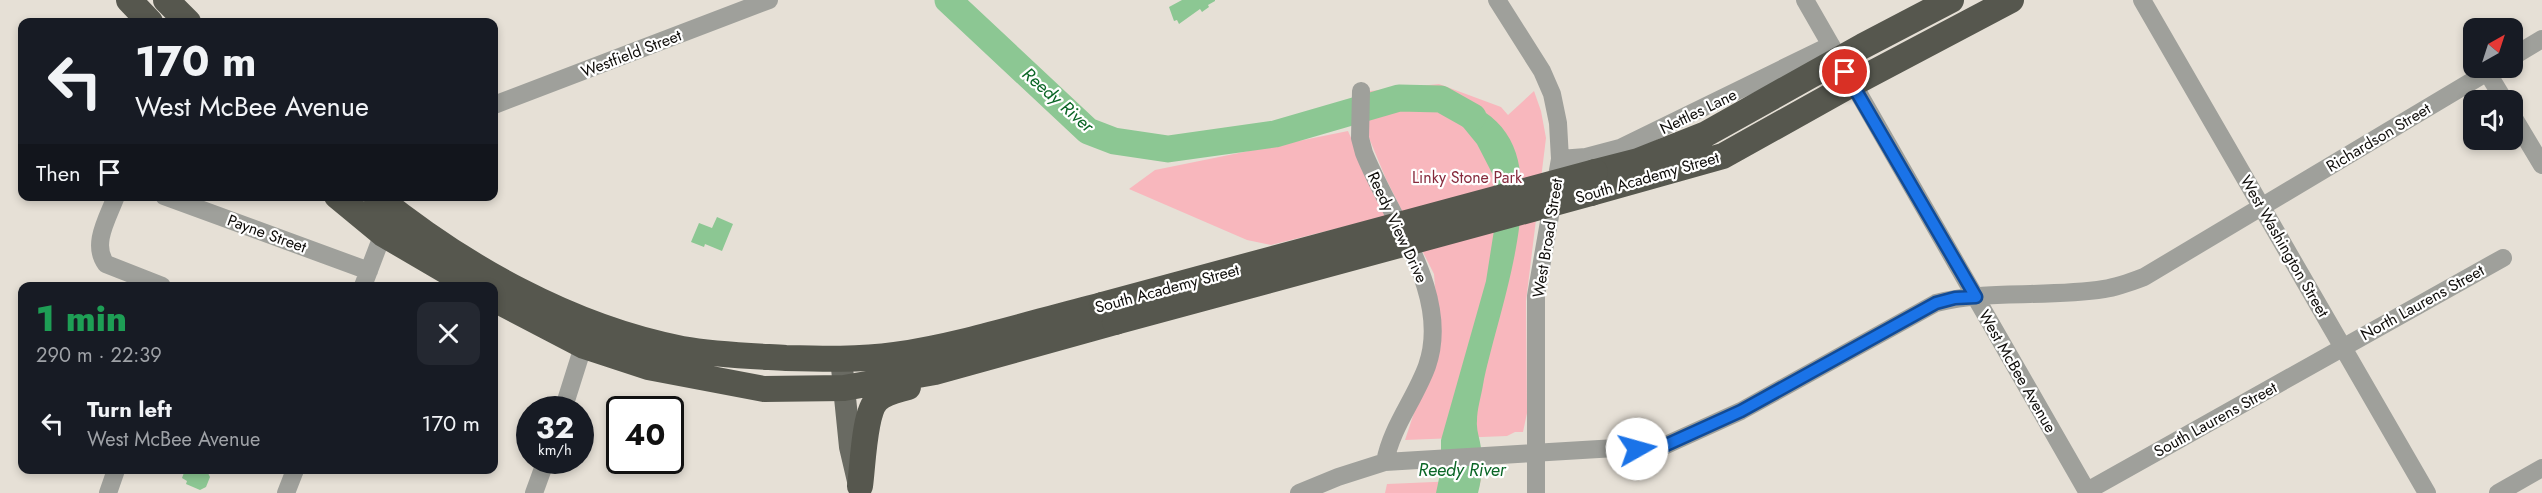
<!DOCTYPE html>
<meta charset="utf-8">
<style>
:root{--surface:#171b24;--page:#242831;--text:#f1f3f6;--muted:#9ea1a6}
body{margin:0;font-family:Jost,sans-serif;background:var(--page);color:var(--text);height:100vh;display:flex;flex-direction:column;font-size:22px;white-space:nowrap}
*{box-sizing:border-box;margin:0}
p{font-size:20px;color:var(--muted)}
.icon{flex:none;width:33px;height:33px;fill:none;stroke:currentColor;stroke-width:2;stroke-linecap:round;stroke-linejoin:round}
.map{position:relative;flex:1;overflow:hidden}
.sheet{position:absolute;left:18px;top:282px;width:480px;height:192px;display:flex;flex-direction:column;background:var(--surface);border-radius:12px;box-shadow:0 3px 9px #0003}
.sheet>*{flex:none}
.hud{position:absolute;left:18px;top:18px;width:480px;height:183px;border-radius:12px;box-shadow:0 3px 9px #0003;background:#171b24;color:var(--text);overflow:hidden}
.needle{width:39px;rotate:39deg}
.tools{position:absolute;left:2463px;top:18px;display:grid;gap:12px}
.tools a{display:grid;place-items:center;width:60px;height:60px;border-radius:12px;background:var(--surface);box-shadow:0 3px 9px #0003;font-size:30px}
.speed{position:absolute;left:516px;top:396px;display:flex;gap:12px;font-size:30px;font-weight:700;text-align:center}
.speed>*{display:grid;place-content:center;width:78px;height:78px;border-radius:50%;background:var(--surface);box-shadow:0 3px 9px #0003;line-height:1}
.speed small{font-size:15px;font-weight:400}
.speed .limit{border:3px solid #111;border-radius:9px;background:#fff;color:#111}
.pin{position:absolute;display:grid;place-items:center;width:51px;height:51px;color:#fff;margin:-26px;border:3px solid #fff;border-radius:50%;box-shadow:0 2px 6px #0007}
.me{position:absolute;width:66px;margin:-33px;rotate:83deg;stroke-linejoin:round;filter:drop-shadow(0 0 4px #0008)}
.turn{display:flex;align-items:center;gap:21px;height:126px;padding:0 18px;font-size:27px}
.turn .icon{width:78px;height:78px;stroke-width:2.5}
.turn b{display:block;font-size:42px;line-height:51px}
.then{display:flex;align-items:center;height:57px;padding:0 18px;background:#0003;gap:12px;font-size:22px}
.round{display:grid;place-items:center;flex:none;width:63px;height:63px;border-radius:12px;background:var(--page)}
.headline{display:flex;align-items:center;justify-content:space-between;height:102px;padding:0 18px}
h1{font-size:36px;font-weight:800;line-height:45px;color:#1e9e55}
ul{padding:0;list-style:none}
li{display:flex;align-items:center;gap:18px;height:78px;padding:0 18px}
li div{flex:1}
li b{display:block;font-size:22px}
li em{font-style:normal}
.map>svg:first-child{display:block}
.green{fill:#f8b7bd}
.water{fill:#8cc793}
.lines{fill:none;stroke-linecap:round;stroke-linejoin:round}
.river{stroke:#8cc793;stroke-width:27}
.minor{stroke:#9fa09b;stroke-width:18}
.major{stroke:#696a62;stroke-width:22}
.highway{stroke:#56574e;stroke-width:26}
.highway-bridge{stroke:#56574e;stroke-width:26}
.route-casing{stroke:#114b97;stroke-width:15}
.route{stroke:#1a73e8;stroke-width:10}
.labels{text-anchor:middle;stroke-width:4.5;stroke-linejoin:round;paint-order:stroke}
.street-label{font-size:16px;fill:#0f0d0a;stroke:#fff}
.park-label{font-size:16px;fill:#862a3c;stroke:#fff}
.water-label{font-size:18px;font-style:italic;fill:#0b6626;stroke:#fff}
</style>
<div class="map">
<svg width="2542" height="493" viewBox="0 0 2542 493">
<rect width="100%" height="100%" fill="#e6e0d6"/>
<path class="green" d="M1439,84L1501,107L1508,115L1534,91L1541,111L1546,138L1526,301L1527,413L1523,432H1515L1507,436L1405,440L1439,337L1434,274L1386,179L1367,133L1370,91Z
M1348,131L1386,216L1271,245L1247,240L1129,189L1155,170Z
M1481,480L1477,493H1385L1387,484Z"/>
<path class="water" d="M1182,0H1215V1L1208,5L1209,7L1202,12L1200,9L1179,24L1177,20L1174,21L1169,7Z
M1460,98C1477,107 1495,116 1506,133C1547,191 1495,320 1483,385C1481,397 1477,409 1477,421C1476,430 1480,439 1481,448C1483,464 1482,478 1478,493H1436L1441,469V440L1486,281L1497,211L1493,175L1477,144L1441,100Z
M717,217L733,224L722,251L705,244L704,247L691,242L699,223L712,228Z
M185,470L207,471L210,477L206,487L200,490L186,484L187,481L182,478Z"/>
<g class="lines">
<path class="river" d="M948,0L1088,131L1114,141L1168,149L1275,134L1399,98L1441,99L1473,117"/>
<path class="minor" d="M1497,0L1542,71L1552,94L1558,123L1560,159L1536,296V493
M1805,0L2088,493
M2142,0L2427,493
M2512,57L2542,39
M2487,72L2504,100
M1361,91L1360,138L1364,153C1390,218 1452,295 1427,366C1415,399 1391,428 1385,462
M494,105L769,0
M2512,115L2542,165
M1560,159L1586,157L1620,148L1831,45
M116,196C108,218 91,244 106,264L162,286
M164,196L369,271
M363,286L387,223
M563,410L587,334
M2087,491L2503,258
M108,493L116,470
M286,493L295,470
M534,493L546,460
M1299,493L1338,477L1385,462L1666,445L1741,411L1936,303C1991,289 2049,298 2104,289C2118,287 2131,282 2144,277L2494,68
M2498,493L2542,468"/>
<path class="major" d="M841,358L850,447L858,481"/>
<path class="highway" d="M129,0L150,22
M166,0L188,22
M1595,172L1638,161L1706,134L1863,46L1951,0
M1591,193L1723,156L1852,84L2011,0
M337,196L383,234L472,286
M376,196C464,267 570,327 682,349C716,355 751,356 786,358C822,359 859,360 895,355C964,345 1034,322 1102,305
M494,299L584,346L648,367L764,389L844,388L935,372L1115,322
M860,486C863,465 864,413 877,400C885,392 898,390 908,387"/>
<path class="highway-bridge" d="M1102,305L1595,172
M1115,322L1591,193"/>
</g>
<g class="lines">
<g class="route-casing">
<path id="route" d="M1637,449L1666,445L1741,411L1936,303L1955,298L1976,297L1845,72"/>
</g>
<use href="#route" class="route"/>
</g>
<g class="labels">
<g class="street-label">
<text transform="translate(631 53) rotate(-21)" y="6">Westfield Street</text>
<text transform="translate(1698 111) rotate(-26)" y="6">Nettles Lane</text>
<text transform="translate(2378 137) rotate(-31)" y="6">Richardson Street</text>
<text transform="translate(1647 177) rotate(-16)" y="6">South Academy Street</text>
<text transform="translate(1398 227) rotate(65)" y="6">Reedy View Drive</text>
<text transform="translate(267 233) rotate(20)" y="6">Payne Street</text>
<text transform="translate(1547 238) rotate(-81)" y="6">West Broad Street</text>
<text transform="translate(2285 246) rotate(60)" y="6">West Washington Street</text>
<text transform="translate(1167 288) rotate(-15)" y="6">South Academy Street</text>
<text transform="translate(2422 302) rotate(-29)" y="6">North Laurens Street</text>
<text transform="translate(2018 371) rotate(60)" y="6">West McBee Avenue</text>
<text transform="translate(2215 419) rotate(-29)" y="6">South Laurens Street</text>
</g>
<g class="park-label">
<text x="1467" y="183">Linky Stone Park</text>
</g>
<g class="water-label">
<text transform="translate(1058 100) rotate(41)" y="6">Reedy River</text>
<text x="1462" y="476">Reedy River</text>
</g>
</g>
</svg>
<div class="tools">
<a><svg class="needle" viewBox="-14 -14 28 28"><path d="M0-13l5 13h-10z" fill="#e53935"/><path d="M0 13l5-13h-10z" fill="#9ea1a6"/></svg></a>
<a><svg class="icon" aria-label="sound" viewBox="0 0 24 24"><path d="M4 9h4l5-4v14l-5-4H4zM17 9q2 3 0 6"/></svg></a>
</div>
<div class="speed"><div>32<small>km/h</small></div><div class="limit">40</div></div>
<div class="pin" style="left:1845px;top:72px;background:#d93025"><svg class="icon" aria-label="arrive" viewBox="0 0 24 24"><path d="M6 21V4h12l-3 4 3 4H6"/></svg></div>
<svg class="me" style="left:1637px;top:449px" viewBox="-20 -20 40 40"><circle r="19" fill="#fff"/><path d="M0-13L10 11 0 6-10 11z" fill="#1a73e8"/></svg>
<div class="hud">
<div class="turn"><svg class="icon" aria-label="left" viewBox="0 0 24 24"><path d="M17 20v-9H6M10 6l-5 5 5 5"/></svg><div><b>170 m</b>West McBee Avenue</div></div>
<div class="then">Then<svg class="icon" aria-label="arrive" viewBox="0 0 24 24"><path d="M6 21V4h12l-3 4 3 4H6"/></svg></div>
</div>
<section class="sheet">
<div class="headline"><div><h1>1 min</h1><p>290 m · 22:39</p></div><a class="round"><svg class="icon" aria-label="close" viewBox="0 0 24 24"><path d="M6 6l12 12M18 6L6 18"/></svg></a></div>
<ul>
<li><svg class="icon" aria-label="left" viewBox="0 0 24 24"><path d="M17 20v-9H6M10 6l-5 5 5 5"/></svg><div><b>Turn left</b><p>West McBee Avenue</p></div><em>170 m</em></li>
</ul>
</section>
</div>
